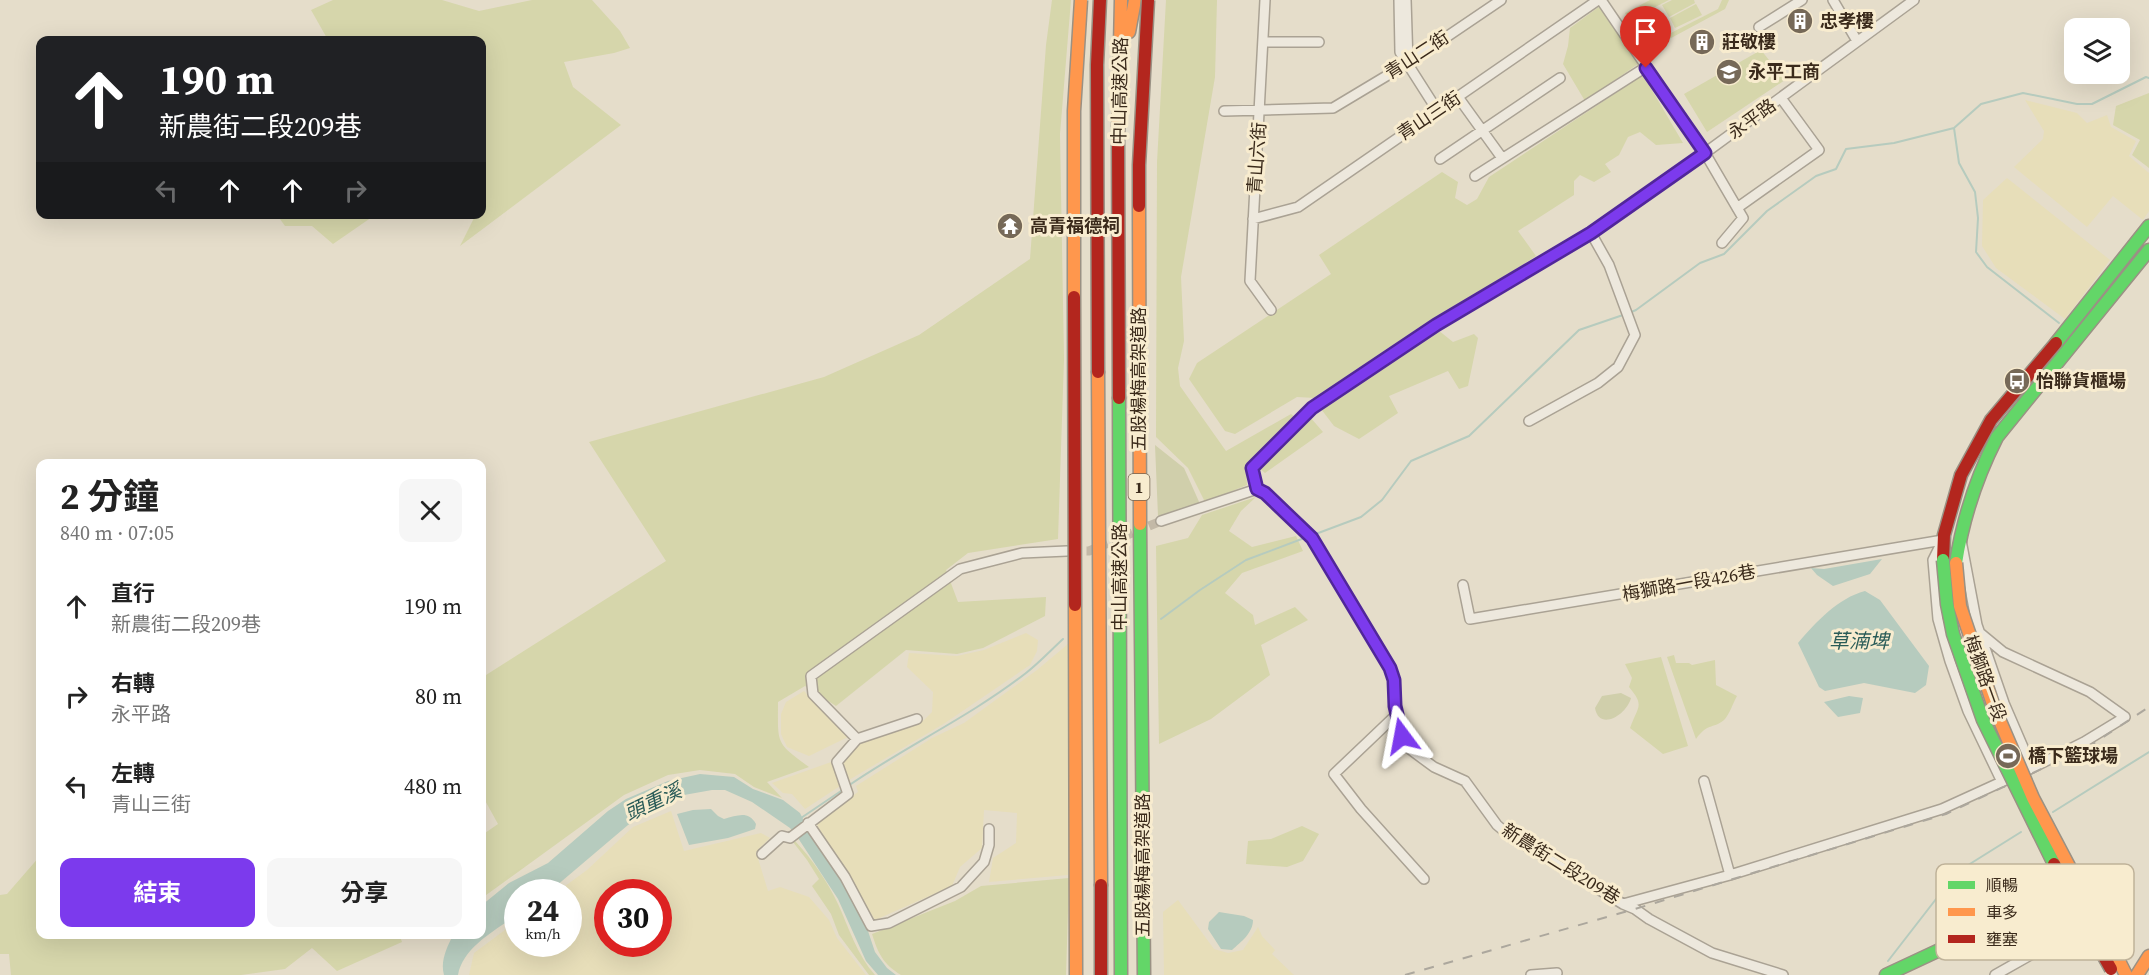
<!DOCTYPE html>
<html lang="zh-TW">
<meta charset="utf-8">
<style>
:root{--surface:#fff;--page:#f6f6f6;--text:#222;--muted:#767676;--accent:#7c3aed}
body{margin:0;font-family:"Source Serif 4","Noto Sans TC",serif;background:var(--page);color:var(--text);height:100vh;display:flex;flex-direction:column;font-size:22px;white-space:nowrap}
*{box-sizing:border-box;margin:0}
p{font-size:20px;color:var(--muted)}
.icon{flex:none;width:33px;height:33px;fill:none;stroke:currentColor;stroke-width:2;stroke-linecap:round;stroke-linejoin:round}
.map{position:relative;flex:1;overflow:hidden}
.details{position:absolute;left:36px;top:459px;width:450px;height:480px;display:flex;flex-direction:column;background:var(--surface);border-radius:12px;box-shadow:0 6px 24px #0002}
.details>*{flex:none}
.guide{position:absolute;left:36px;top:36px;width:450px;height:183px;border-radius:12px;box-shadow:0 6px 24px #0002;background:#202124;color:#fff;overflow:hidden}
.buttons{position:absolute;left:2064px;top:18px;display:grid;gap:12px}
.buttons a{display:grid;place-items:center;width:66px;height:66px;border-radius:12px;background:var(--surface);box-shadow:0 6px 24px #0002;font-size:30px}
.speed{position:absolute;left:504px;top:879px;display:flex;gap:12px;font-size:30px;font-weight:700;text-align:center}
.speed>*{display:grid;place-content:center;width:78px;height:78px;border-radius:50%;background:var(--surface);box-shadow:0 6px 24px #0002;line-height:1}
.speed small{font-size:15px;font-weight:400}
.speed .limit{border:9px solid #d22;background:#fff;color:#111}
.pin{position:absolute;display:grid;place-items:center;width:51px;height:51px;color:#fff;margin:-62px -26px;border-radius:50% 50% 50% 0;rotate:-45deg;box-shadow:0 0 6px #0007}
.pin .icon{rotate:45deg}
.me{position:absolute;width:66px;margin:-33px;rotate:347deg;stroke-linejoin:round;filter:drop-shadow(0 0 4px #0008)}
.turn{display:flex;align-items:center;gap:21px;height:126px;padding:0 24px;font-size:27px}
.turn .icon{width:78px;height:78px;stroke-width:2.5}
.turn b{display:block;font-size:42px;line-height:51px}
.lanes{display:flex;align-items:center;height:57px;padding:0 24px;background:#0003;justify-content:center;gap:30px;direction:ltr}
.lanes .off{opacity:.35}
.round{display:grid;place-items:center;flex:none;width:63px;height:63px;border-radius:12px;background:var(--page)}
.headline{display:flex;align-items:center;justify-content:space-between;height:102px;padding:0 24px}
h1{font-size:36px;font-weight:700;line-height:45px}
.button{display:flex;gap:12px;margin-top:auto;padding:12px 24px}
.button a{flex:1;height:69px;border-radius:12px;background:var(--accent);color:#fff;font-size:24px;font-weight:700;line-height:69px;text-align:center}
.button a+a{background:var(--page);color:var(--text)}
ul{padding:0;list-style:none}
li{display:flex;align-items:center;gap:18px;height:90px;padding:0 24px}
li div{flex:1}
li b{display:block;font-size:22px}
li em{font-style:normal}
.map>svg:first-child{display:block}
.farmland{fill:#e7deb9;fill-rule:evenodd}
.green{fill:#d6d6ab}
.cemetery{fill:#d0cfab}
.water{fill:#b6cbbe}
.lines{fill:none;stroke-linecap:round;stroke-linejoin:round}
.stream{stroke:#b6cbbe;stroke-width:2}
.street-tunnel{stroke:#c3b9a7;stroke-width:9;stroke-dasharray:9 4.5;stroke-linecap:butt}
.street-casing{stroke:#aaa294;stroke-width:12}
.fast-casing{stroke:#9a9184;stroke-width:15}
.slow-casing{stroke:#9a9184;stroke-width:15}
.jam-casing{stroke:#9a9184;stroke-width:15}
.street{stroke:#ede8dd;stroke-width:9}
.fast{stroke:#63d668;stroke-width:12}
.slow{stroke:#ff974d;stroke-width:12}
.jam{stroke:#b3261e;stroke-width:12}
.rail{stroke:#aca79d;stroke-width:2;stroke-dasharray:10 10;stroke-linecap:butt}
.fast-bridge-casing{stroke:#9a9184;stroke-width:15;stroke-linecap:butt}
.slow-bridge-casing{stroke:#9a9184;stroke-width:15;stroke-linecap:butt}
.jam-bridge-casing{stroke:#9a9184;stroke-width:15;stroke-linecap:butt}
.fast-bridge{stroke:#63d668;stroke-width:12}
.slow-bridge{stroke:#ff974d;stroke-width:12}
.jam-bridge{stroke:#b3261e;stroke-width:12}
.route-casing{stroke:#51269a;stroke-width:15}
.route{stroke:#7c3aed;stroke-width:10}
.labels{text-anchor:middle;stroke-width:6;stroke-linejoin:round;paint-order:stroke}
.shield{fill:#f8eccf;stroke:#736451;stroke-width:1.5}
.shield-label{font-size:16px;font-weight:bold;fill:#3a2a1b}
.poi-label{font-size:18px;font-weight:bold;fill:#3a2a1b;stroke:#f8eccf;text-anchor:start}
.street-label{font-size:18px;fill:#3a2a1b;stroke:#f8eccf}
.water-label{font-size:20px;font-style:italic;fill:#295b57;stroke:#f8eccf}
.key{fill:#f8eccf;stroke:#bfb299;stroke-width:1.5}
.key-label{font-size:16px;fill:#3a2a1b}
</style>
<div class="map">
<svg width="2149" height="975" viewBox="0 0 2149 975">
<rect width="100%" height="100%" fill="#e5ddca"/>
<path class="farmland" d="M2025,100L2077,113L2087,123L2107,115L2111,127L2136,141L2129,156L2149,173V211L2143,220L2113,196L2087,227L2014,167L2043,139L2044,131Z
M2007,178L2110,260L2065,319L1996,268L1982,246L1983,200Z
M1026,633L1038,640L1037,651L1030,665L945,723L849,780L843,762L859,743L924,720L932,712L933,692L907,667L909,653L957,656L984,650Z
M1068,644V875L989,882L993,858L1016,843L1017,813L984,810L982,848L960,867L952,886L875,920L817,825L825,815L858,792L856,786L932,738L964,723L1037,670Z
M804,691L848,737L809,756L787,747L781,734V714L786,702Z
M834,761L840,786L805,809L792,794L783,793L772,783Z
M671,811L684,851L761,833L770,838L756,852L768,891L780,887L809,897L829,920L837,938L866,975H469L474,953L517,921L518,944H568V892H557L587,870L633,827ZM658,892V944H608V892Z
M1178,900L1214,949L1228,953L1243,950L1258,927L1262,936L1275,950L1272,954L1294,975H1164L1163,912Z"/>
<path class="green" d="M333,0H442L479,11L532,0H592L620,31L630,48L614,53L564,62L573,87L621,125L460,246L475,216L473,215L482,214V40H328L311,10Z
M1052,0H1071L1060,134L1064,359L1058,539L968,553L946,570L958,602L1046,597L1045,616L983,648L957,654L906,650L836,706L805,686L778,702C778,744 775,742 809,767L767,782L782,798L754,787L735,774L700,770L668,775L624,795L482,898V831L485,833L498,824L482,795V668L486,675L666,561L589,442L824,377L919,335L1030,259L1046,45Z
M1166,0H1217L1215,77L1181,277L1184,341L1178,368L1180,386L1226,451L1291,414L1295,417L1246,465L1247,485L1205,502L1188,468L1156,437L1157,162Z
M1650,0H1669C1654,8 1632,15 1649,35L1661,38L1718,9L1722,0H1729L1725,9L1660,44C1644,40 1632,35 1634,17L1628,19L1625,13Z
M1672,0H1694L1695,3L1669,17L1662,5Z
M1696,4L1702,15L1675,28L1670,18Z
M1600,6L1638,64L1585,101L1563,64L1568,46L1570,28Z
M1761,50L1785,80L1707,132L1684,94Z
M1643,75L1683,143L1656,145L1640,132L1628,137L1619,155L1605,164L1611,172L1594,182L1580,175L1574,181V195L1518,231L1536,256L1315,398L1297,397L1235,434L1225,431L1189,379L1197,363L1331,274L1319,255L1442,172L1458,182L1455,198L1467,205L1477,199L1489,177Z
M2149,93V168L2132,155L2140,140L2113,125L2116,106Z
M277,215H375L333,244L312,226H285Z
M1438,330L1453,342L1474,334L1478,338L1468,386L1459,389L1448,371L1389,396L1398,413L1359,439L1334,426L1321,409Z
M1310,417L1323,432L1265,473L1259,468Z
M1256,497L1241,511L1229,531L1252,547L1296,536L1303,551L1242,573L1225,593L1253,615L1255,625L1295,607L1308,620L1261,645L1270,675L1211,719L1159,744L1156,546L1188,538L1202,515Z
M1674,655L1676,663H1689L1692,665L1715,660L1716,685L1737,696C1733,703 1730,713 1725,719C1715,729 1708,722 1696,739L1667,657Z
M1661,657L1688,746L1663,754L1630,728C1638,706 1645,706 1629,687L1632,678L1625,664Z
M1302,826L1319,834L1303,861L1287,867L1246,864L1248,841L1271,839Z
M795,841C812,859 828,882 838,904C849,928 857,955 875,975H869L839,935L831,914L812,886L819,879L807,860L793,842Z
M40,856V934H399L402,942L337,971L312,948L285,969L241,975H11L9,954H0V895L7,894Z
M1069,878L1066,975H901C883,964 878,953 872,934L955,901L981,886Z"/>
<path class="cemetery" d="M1155,445L1184,468L1200,504L1158,516Z
M1621,693L1631,698C1626,716 1599,731 1595,708L1602,696Z"/>
<path class="water" d="M1882,559L1870,574L1833,586L1817,575L1811,568L1824,569Z
M1865,591L1880,600L1929,666L1926,685L1915,693L1864,683L1825,691L1819,687L1798,643C1816,622 1838,598 1865,591Z
M1849,696L1863,698L1860,713L1838,717L1824,702Z
M700,774L734,777L753,789L783,800L800,813L810,833L842,877L867,928L875,952L887,968L896,975H878L866,961L838,899L798,838L790,828L752,802L725,790H712L684,795L656,807L628,825L549,892H518L517,915C496,930 463,947 458,975H444C440,961 447,947 453,935L482,934V905L509,883L548,863L608,811L626,799L668,781Z
M711,809L718,816L724,819C737,816 748,810 756,824L755,829L728,838L689,845L677,814L693,810Z
M1219,912L1244,916L1253,920C1253,933 1241,942 1232,950L1221,949L1208,929L1209,922Z"/>
<g class="lines">
<path class="stream" d="M1954,128L1959,163L1975,192L1978,218L1976,252L1987,267L2059,323
M1629,313L1636,310L1700,263L1724,254L1767,211L1816,176L1836,169L1846,149L1894,143L1954,128L1981,104L2023,93L2077,104H2092L2146,77L2149,78
M1313,535L1361,517L1382,500L1411,461L1469,436L1579,330L1623,315
M1161,619L1200,590L1246,560L1307,537
M848,786C906,746 971,716 1026,673C1039,663 1051,650 1063,639
M2053,812L2149,752
M801,818L844,789
M1888,961L1957,872L2021,832"/>
<path class="street-tunnel" d="M1073,551H1089L1161,521"/>
<g class="street-casing">
<path id="street" d="M1265,0L1250,281L1271,310
M1399,0L1400,52L1437,110
M1406,0L1408,63
M1601,0L1705,153L1743,218L1722,243
M1833,0L1857,41
M1759,27L1802,0
M1263,42H1319
M1458,97L1502,158
M1224,111L1333,108L1408,63L1501,0
M1440,159L1560,78
M1475,176L1646,67
M1737,208L1819,150L1781,98
M1253,219L1298,207L1598,0
M1529,421L1598,383L1618,367L1635,335L1609,265L1591,233
M1257,489L1252,468L1312,408L1436,325L1591,233L1705,153L1914,0
M1257,489L1265,493L1312,538L1390,668L1394,680L1396,715L1407,747L1434,767L1465,781L1497,825L1510,836L1623,904L1635,909L1649,919L1712,953L1783,975
M1161,521L1257,489
M1961,540L1977,625L2004,703L2032,768
M1942,542L1933,560L1938,619L1950,661L1968,711L2002,782
M1463,585L1470,619L1943,540
M1396,715L1334,774L1361,809L1424,879
M917,719L857,739L813,694L811,676L960,569L1022,553L1067,551
M808,823L845,877L871,926L889,923L961,887L984,862L989,845V829
M762,854L782,836L790,838L848,794L837,762L857,739
M1730,875L1942,809L2032,768L2084,742L2125,717L2090,692L2003,652L1980,633
M1623,904L1730,875L1704,781
M1531,975L1557,973
M1995,975L2080,927"/>
</g>
<g class="fast-casing">
<path id="fast" d="M2056,343L2149,226
M1119,398L1121,975
M1956,563C1963,518 1976,478 1997,437L2149,250
M1886,975L1978,932L2056,887"/>
</g>
<g class="slow-casing">
<path id="slow" d="M1129,32L1135,0
M1118,138L1121,0
M1098,372L1101,885
M2120,963L2126,975
M2137,975L2149,956"/>
</g>
<g class="jam-casing">
<path id="jam" d="M1118,138L1119,398
M1098,372L1097,65L1100,0
M1943,560L1944,535L1961,475L1991,420L2056,343
M1101,885V975"/>
</g>
<use href="#street" class="street"/>
<use href="#fast" class="fast"/>
<use href="#slow" class="slow"/>
<use href="#jam" class="jam"/>
<path class="rail" d="M1405,975L1635,909L1946,814L2088,747L2149,707"/>
<g class="fast-bridge-casing">
<path id="fast-bridge" d="M1140,524L1144,975
M1943,560L1947,604L1953,634L1983,720L2054,864"/>
</g>
<g class="slow-bridge-casing">
<path id="slow-bridge" d="M1139,206L1140,524
M1074,297V111L1081,0
M1956,563L1960,606L1994,707L2033,798L2120,963
M1075,605L1076,975"/>
</g>
<g class="jam-bridge-casing">
<path id="jam-bridge" d="M1139,206V165L1148,0
M1074,297L1075,605
M2054,864L2076,907L2111,969"/>
</g>
<use href="#fast-bridge" class="fast-bridge"/>
<use href="#slow-bridge" class="slow-bridge"/>
<use href="#jam-bridge" class="jam-bridge"/>
</g>
<g class="lines">
<g class="route-casing">
<path id="route" d="M1402,736L1395,706L1394,680L1390,668L1312,538L1265,493L1257,489L1252,468L1312,408L1436,325L1591,233L1705,153L1646,68"/>
</g>
<use href="#route" class="route"/>
</g>
<defs>
<g id="building-disc" transform="scale(1.35)"><circle r="9.5" fill="#766958" stroke="#f8eccf"/><path d="M-4-6H4V6H1V3H-1V6H-4ZM-2.5-4.3h1.7v1.8h-1.7ZM.8-4.3h1.7v1.8H.8ZM-2.5-1h1.7V.8h-1.7ZM.8-1h1.7V.8H.8Z" fill="#fff"/></g>
<g id="school-disc" transform="scale(1.35)"><circle r="9.5" fill="#766958" stroke="#f8eccf"/><path d="M0-5L7-2L0 1L-7-2ZM-4 1L0 2.5L4 1V4Q0 6-4 4Z" fill="#fff"/></g>
<g id="temple-disc" transform="scale(1.35)"><circle r="9.5" fill="#766958" stroke="#f8eccf"/><path d="M0-6L5-2H3V0L6.5 2.5H4V6H1.5V3h-3V6H-4V2.5H-6.5L-3 0V-2H-5Z" fill="#fff"/></g>
<g id="bus-disc" transform="scale(1.35)"><circle r="9.5" fill="#766958" stroke="#f8eccf"/><path d="M-5-6H5V4H4V6H2V4H-2V6H-4V4H-5ZM-3.5-4V0h7V-4ZM-3.5 1.2v1.5H-2V1.2ZM2 1.2v1.5H3.5V1.2Z" fill="#fff"/></g>
<g id="stadium-disc" transform="scale(1.35)"><circle r="9.5" fill="#766958" stroke="#f8eccf"/><path d="M0-5a6.5 5 0 1 0 0 10a6.5 5 0 1 0 0-10ZM-3.5-1.8h7v3.6h-7Z" fill="#fff"/></g>
</defs>
<g fill-rule="evenodd">
<use href="#building-disc" x="1800" y="21"/>
<use href="#building-disc" x="1702" y="42"/>
<use href="#school-disc" x="1729" y="72"/>
<use href="#temple-disc" x="1010" y="226"/>
<use href="#bus-disc" x="2017" y="381"/>
<use href="#stadium-disc" x="2008" y="756"/>
</g>
<g class="labels">
<rect class="shield" x="1128.5" y="474" width="21" height="26" rx="4.5"/>
<g class="shield-label">
<text x="1139" y="493">1</text>
</g>
<g class="poi-label">
<text x="1820" y="27">忠孝樓</text>
<text x="1722" y="48">莊敬樓</text>
<text x="1748" y="78">永平工商</text>
<text x="1030" y="232">高青福德祠</text>
<text x="2036" y="387">怡聯貨櫃場</text>
<text x="2028" y="762">橋下籃球場</text>
</g>
<g class="street-label">
<text transform="translate(1417 55) rotate(-33)" y="6">青山二街</text>
<text transform="translate(1120 91) rotate(-89)" y="6">中山高速公路</text>
<text transform="translate(1429 116) rotate(-34)" y="6">青山三街</text>
<text transform="translate(1752 119) rotate(-36)" y="6">永平路</text>
<text transform="translate(1257 158) rotate(-86)" y="6">青山六街</text>
<text transform="translate(1139 379) rotate(-90)" y="6">五股楊梅高架道路</text>
<text transform="translate(1120 577) rotate(-90)" y="6">中山高速公路</text>
<text transform="translate(1689 583) rotate(-10)" y="6">梅獅路一段426巷</text>
<text transform="translate(1985 678) rotate(70)" y="6">梅獅路一段</text>
<text transform="translate(1561 864) rotate(32)" y="6">新農街二段209巷</text>
<text transform="translate(1143 865) rotate(-90)" y="6">五股楊梅高架道路</text>
</g>
<g class="water-label">
<text x="1859" y="648">草湳埤</text>
<text transform="translate(653 802) rotate(-25)" y="7">頭重溪</text>
</g>
</g>
<rect x="1936" y="864" width="198" height="96" rx="9" class="key"/>
<rect x="1948" y="881" width="27" height="8" fill="#63d668"/>
<rect x="1948" y="908" width="27" height="8" fill="#ff974d"/>
<rect x="1948" y="935" width="27" height="8" fill="#b3261e"/>
<g class="key-label">
<text x="1986" y="891">順暢</text>
<text x="1986" y="918">車多</text>
<text x="1986" y="945">壅塞</text>
</g>
</svg>
<div class="buttons">
<a><svg class="icon" aria-label="layers" viewBox="0 0 24 24"><path d="M12 4l9 5-9 5-9-5zM3 14l9 5 9-5"/></svg></a>
</div>
<div class="speed"><div>24<small>km/h</small></div><div class="limit">30</div></div>
<div class="pin" style="left:1646px;top:68px;background:#d93025"><svg class="icon" aria-label="arrive" viewBox="0 0 24 24"><path d="M6 21V4h12l-3 4 3 4H6"/></svg></div>
<svg class="me" style="left:1402px;top:736px" viewBox="-20 -20 40 40"><path d="M0-17L14 15 0 8-14 15z" fill="#7c3aed" stroke="#fff" stroke-width="4"/></svg>
<div class="guide">
<div class="turn"><svg class="icon" aria-label="ahead" viewBox="0 0 24 24"><path d="M12 20V5M6 11l6-6 6 6"/></svg><div><b>190 m</b>新農街二段209巷</div></div>
<div class="lanes"><svg class="icon off" aria-label="left" viewBox="0 0 24 24"><path d="M17 20v-9H6M10 6l-5 5 5 5"/></svg><svg class="icon" aria-label="ahead" viewBox="0 0 24 24"><path d="M12 20V5M6 11l6-6 6 6"/></svg><svg class="icon" aria-label="ahead" viewBox="0 0 24 24"><path d="M12 20V5M6 11l6-6 6 6"/></svg><svg class="icon off" aria-label="right" viewBox="0 0 24 24"><path d="M7 20v-9h11M14 6l5 5-5 5"/></svg></div>
</div>
<section class="details">
<div class="headline"><div><h1>2 分鐘</h1><p>840 m · 07:05</p></div><a class="round"><svg class="icon" aria-label="close" viewBox="0 0 24 24"><path d="M6 6l12 12M18 6L6 18"/></svg></a></div>
<ul>
<li><svg class="icon" aria-label="ahead" viewBox="0 0 24 24"><path d="M12 20V5M6 11l6-6 6 6"/></svg><div><b>直行</b><p>新農街二段209巷</p></div><em>190 m</em></li>
<li><svg class="icon" aria-label="right" viewBox="0 0 24 24"><path d="M7 20v-9h11M14 6l5 5-5 5"/></svg><div><b>右轉</b><p>永平路</p></div><em>80 m</em></li>
<li><svg class="icon" aria-label="left" viewBox="0 0 24 24"><path d="M17 20v-9H6M10 6l-5 5 5 5"/></svg><div><b>左轉</b><p>青山三街</p></div><em>480 m</em></li>
</ul>
<div class="button"><a>結束</a><a>分享</a></div>
</section>
</div>
